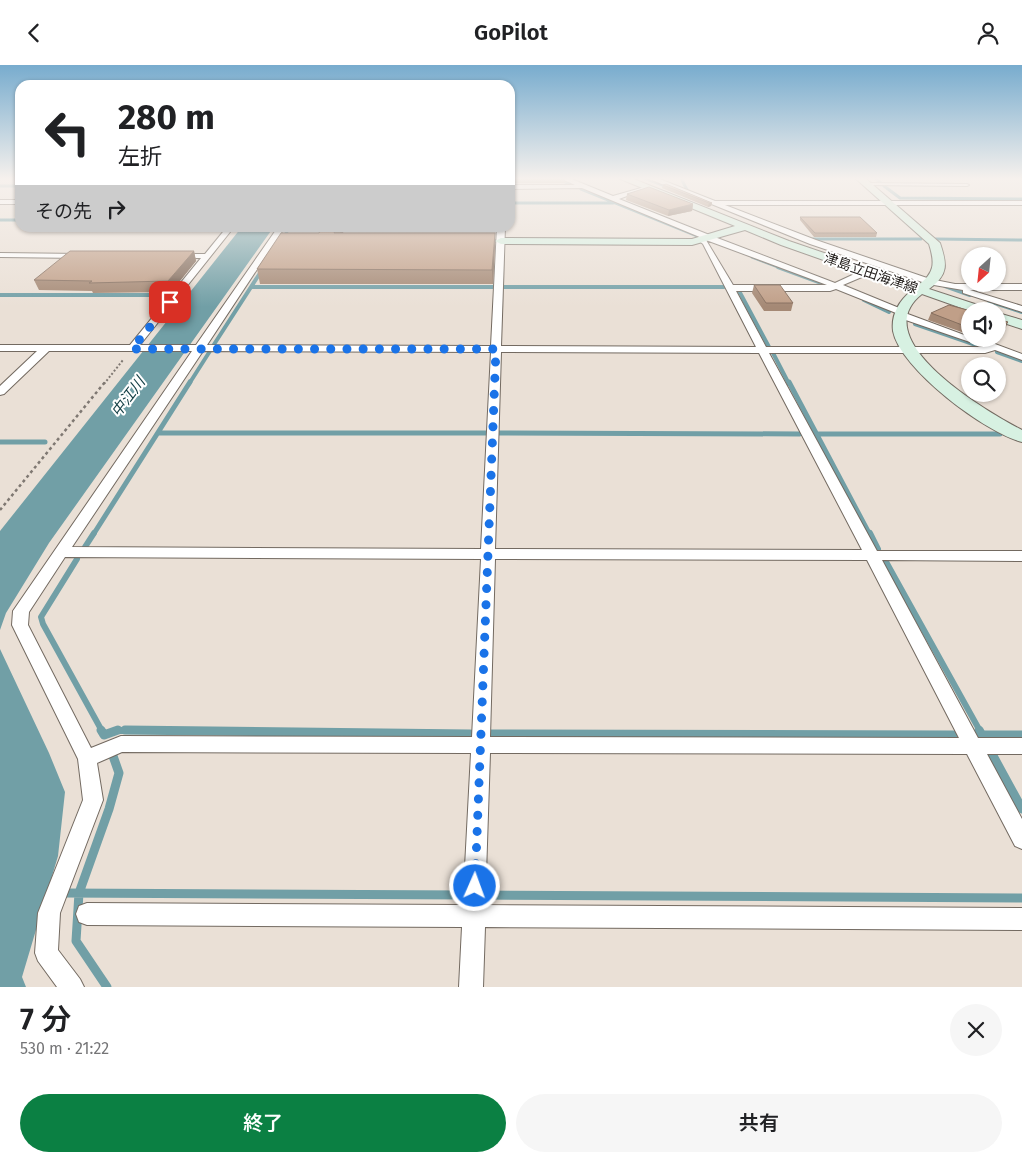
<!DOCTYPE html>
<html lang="ja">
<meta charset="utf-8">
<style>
:root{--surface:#fff;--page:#f6f6f6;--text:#202124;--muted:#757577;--accent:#0b8043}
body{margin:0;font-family:"Fira Sans","Noto Sans JP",sans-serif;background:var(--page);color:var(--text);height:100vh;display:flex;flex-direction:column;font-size:19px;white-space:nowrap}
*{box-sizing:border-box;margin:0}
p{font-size:16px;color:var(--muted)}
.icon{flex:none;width:28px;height:28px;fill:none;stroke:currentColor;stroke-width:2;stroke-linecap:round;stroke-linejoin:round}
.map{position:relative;height:922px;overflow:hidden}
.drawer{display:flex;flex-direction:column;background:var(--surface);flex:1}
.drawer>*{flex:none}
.banner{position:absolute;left:15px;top:15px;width:500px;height:152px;border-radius:15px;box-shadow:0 1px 4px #0004;background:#fff;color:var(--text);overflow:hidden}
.needle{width:32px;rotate:207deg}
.buttons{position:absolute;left:961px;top:182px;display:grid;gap:10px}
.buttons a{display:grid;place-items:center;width:45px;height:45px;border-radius:50%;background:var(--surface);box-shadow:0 1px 4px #0004;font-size:25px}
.pin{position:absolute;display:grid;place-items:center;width:42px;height:42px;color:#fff;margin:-21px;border-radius:10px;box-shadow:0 2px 8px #0006}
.me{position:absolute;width:55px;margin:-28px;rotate:2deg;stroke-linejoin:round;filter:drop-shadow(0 0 4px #0008)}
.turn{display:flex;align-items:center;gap:18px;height:105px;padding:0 20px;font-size:22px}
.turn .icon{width:65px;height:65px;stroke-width:2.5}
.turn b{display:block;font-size:35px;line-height:42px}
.then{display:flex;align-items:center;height:48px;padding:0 20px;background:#0003;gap:10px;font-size:19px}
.round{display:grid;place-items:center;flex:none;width:52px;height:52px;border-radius:26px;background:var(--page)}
.headline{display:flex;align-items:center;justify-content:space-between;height:85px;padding:0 20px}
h1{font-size:30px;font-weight:600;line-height:38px}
.button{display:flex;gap:10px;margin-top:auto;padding:10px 20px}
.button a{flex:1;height:58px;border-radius:30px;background:var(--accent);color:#fff;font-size:20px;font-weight:600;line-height:58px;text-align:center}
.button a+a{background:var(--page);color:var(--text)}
header{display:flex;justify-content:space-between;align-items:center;height:65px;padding:0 20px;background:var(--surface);font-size:22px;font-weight:600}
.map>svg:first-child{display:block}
.water{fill:#719fa6}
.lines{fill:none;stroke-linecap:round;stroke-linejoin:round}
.stream-far4{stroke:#719fa6;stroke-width:3}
.stream-far3{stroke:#719fa6;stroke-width:4}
.stream-far2{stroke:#719fa6;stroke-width:5}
.stream-far1{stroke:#719fa6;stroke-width:6}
.stream{stroke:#719fa6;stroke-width:9}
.lane-casing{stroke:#736a61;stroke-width:2}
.street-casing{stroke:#736a61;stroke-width:2}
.secondary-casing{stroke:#736a61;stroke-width:2}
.path-far1{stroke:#7f7872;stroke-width:2;stroke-dasharray:2 2;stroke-linecap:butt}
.path{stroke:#7f7872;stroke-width:2.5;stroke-dasharray:3 3;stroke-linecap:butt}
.lane{fill:#fff;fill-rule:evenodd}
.street{fill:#fff;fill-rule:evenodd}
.secondary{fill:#d7f1e2;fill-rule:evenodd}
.wall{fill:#a58975}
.shaded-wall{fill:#866f5f}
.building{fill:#c09f88;stroke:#866f5f}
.route{stroke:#1a73e8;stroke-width:9;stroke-dasharray:0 16.2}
.labels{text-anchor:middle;stroke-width:4;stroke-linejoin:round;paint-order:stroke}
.far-street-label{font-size:14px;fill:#25211e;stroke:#fff}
.far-water-label{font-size:15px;font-style:italic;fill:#113d43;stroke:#fff}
</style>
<header><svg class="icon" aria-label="back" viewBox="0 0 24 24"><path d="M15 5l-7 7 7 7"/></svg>GoPilot<svg class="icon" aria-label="person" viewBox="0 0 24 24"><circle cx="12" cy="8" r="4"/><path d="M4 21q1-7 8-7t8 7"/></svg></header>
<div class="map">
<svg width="1022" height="922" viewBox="0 0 1022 922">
<rect width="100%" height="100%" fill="#eae0d6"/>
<path class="water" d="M241,163H273L49,478L6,548L0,565V466Z
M0,584L49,688L65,727L58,791L22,912L26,922H0Z"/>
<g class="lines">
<path class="stream-far4" d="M556,113L575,121
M644,113L668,122
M681,113L687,125
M875,113L882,119
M0,121H20
M884,121L900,133L1022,134
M581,124L700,172
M510,138H613
M0,155H20
M283,173L290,162
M813,174H921
M936,174L1022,175
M752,192L781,203"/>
<path class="stream-far3" d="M778,202L827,220
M945,221L970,230
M251,222H494
M504,222H724
M738,224L769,282
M0,230H168
M864,235L889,247
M989,236L1022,247
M915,259L979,281
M213,281L262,205
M997,287L1022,296
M773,288L789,319
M189,319L210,286"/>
<path class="stream-far2" d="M789,317L870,470
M158,368H486
M499,368L800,369
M814,369H1000
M0,377H45
M93,470L190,317"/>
<path class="stream-far1" d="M870,468L878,484
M85,482L94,468
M77,494L41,552L43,559L102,666
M885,495L980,666
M114,666H235"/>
<path class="stream" d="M101,665L104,670L118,665
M125,665L470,669
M979,665L982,670H1022
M491,669L953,670
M992,689L1022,744
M62,828L470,830
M479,830L1022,833
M107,922L76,876L79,828L109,744L119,708L113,691"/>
<g class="lane-casing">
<path id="lane" d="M865,118L967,119L969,120L967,121L866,120Z"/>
</g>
<g class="street-casing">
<path id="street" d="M560,113H569L613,131L648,121V123L619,134L712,171L835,218L863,205H869V209L843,220L904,245L905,248L975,274L970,277L967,276L897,252L896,248L836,224L830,226H736L766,282H984L982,279L987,276L1022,289V295L995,285L985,288H769L877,486H1022V496L882,495L978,673H1022V689H987L1022,754V784L1015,781L967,689L490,688L485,840L1022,843V865L485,862L483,922H459L462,862L87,860L79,857L76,849L79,841L87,838L463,840L471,688L122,687L97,698L103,735L60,848L58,885L80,914L84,922H57L38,896L35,888L38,848L83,735L78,694L12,560L13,546L192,286H49L4,329L0,330V321L37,286H0V280H130L201,193H173V189H205L227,162H234L140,280H196L278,162H285L207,280L491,281L497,162H505L501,281L756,282L703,179L698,175L702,173L582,123L510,124V120H575ZM706,175L827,220H733ZM203,286L491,287L481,484L72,482ZM501,287L759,288L862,485L495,484ZM65,492L481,494L472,672L121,671L91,683L28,560L29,547ZM495,494L867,495L959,673L490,672Z
M647,113H657L715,136H1022V140H725L816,175L930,214L955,219H1022V225H970L1022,241V247L963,228V225L928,219L810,179Z
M0,135H20V139H0Z
M0,188L82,189L86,191L82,193L0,192Z"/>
</g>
<g class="secondary-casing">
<path id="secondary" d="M618,113H631L789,176L918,220C935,208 935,198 929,179L855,113H865L940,178C947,199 949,209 929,224L987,243L989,246H970L922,229C863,275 989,348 1022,365V377C986,368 900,304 893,266C891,250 899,236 911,226L781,180L745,165L692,180L501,179L495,176L501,173L692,174L735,161Z
M998,248L1022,255V264L998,256Z"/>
</g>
<path class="path-far1" d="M104,319L123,295"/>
<path class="path" d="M0,445L105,317"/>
<use href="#lane" class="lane"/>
<use href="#street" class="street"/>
<use href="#secondary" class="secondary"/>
</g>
<path class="wall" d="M510,114H565V118H510Z
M663,120L712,138L711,141L708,142L662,123Z
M627,129L693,139L692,146L668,151L626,135Z
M800,152L877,168L876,172H814L800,155Z
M326,162H346L343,168L495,182L493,219H260L257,204L319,168L325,166Z
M194,186L196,196L171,227L93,228L92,226L39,225L34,215Z
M754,220L793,238L791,246H764L752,228Z
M970,246V270L928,255L931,248Z
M979,274H992L990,275L984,276Z"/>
<path class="shaded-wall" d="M709,138H712L711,141L708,142Z
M693,139L692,146L668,151L669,145Z
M342,162H346L341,171L340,165Z
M495,168V182L493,219L492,205Z
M194,186L196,196L171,227L168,216Z
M1008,257L1005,264L998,270V265Z"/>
<path class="building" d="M666,119L712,138H709L663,120Z
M649,122L693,139L669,145L627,129Z
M800,152H860L877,168H815Z
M326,162H342L340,165H325Z
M320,166H335L334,168H495L492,205L257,204L281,168H319Z
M70,186H194L168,216L89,218L92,216L34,215Z
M754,220H780L793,238H766Z
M949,240L971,246H970V263L931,248Z
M998,254L1008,257L998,265Z"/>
<linearGradient id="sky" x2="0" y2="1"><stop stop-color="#78acce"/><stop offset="0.47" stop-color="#f6f1ed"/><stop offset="1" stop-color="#f6f1ed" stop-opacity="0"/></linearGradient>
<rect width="1022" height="242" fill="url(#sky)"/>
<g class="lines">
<path class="route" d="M170,237L132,284H496L475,821"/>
</g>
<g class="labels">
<g class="far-street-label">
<text transform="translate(871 208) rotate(19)" y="5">津島立田海津線</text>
</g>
<g class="far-water-label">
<text transform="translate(128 332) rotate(-53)" y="5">中江川</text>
</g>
</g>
</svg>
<div class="buttons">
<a><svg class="needle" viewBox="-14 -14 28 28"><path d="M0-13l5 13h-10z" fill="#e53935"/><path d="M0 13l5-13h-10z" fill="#757577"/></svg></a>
<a><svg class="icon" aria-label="sound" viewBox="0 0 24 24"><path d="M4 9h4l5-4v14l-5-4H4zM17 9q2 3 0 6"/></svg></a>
<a><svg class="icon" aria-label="search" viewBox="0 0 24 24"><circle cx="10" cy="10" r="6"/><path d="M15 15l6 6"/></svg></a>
</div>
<div class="pin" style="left:170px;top:237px;background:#d93025"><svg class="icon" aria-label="arrive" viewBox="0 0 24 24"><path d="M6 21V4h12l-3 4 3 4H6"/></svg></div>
<svg class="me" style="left:475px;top:821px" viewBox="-20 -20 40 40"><circle r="17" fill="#1a73e8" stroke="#fff" stroke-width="3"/><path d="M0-11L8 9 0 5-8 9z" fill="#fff"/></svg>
<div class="banner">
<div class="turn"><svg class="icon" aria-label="left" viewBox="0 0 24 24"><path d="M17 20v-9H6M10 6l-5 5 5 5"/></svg><div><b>280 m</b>左折</div></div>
<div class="then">その先<svg class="icon" aria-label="right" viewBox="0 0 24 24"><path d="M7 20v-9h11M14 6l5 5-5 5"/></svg></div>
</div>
</div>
<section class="drawer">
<div class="headline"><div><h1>7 分</h1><p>530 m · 21:22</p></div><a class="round"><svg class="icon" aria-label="close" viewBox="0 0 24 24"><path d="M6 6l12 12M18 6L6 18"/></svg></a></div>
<div class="button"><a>終了</a><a>共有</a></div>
</section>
